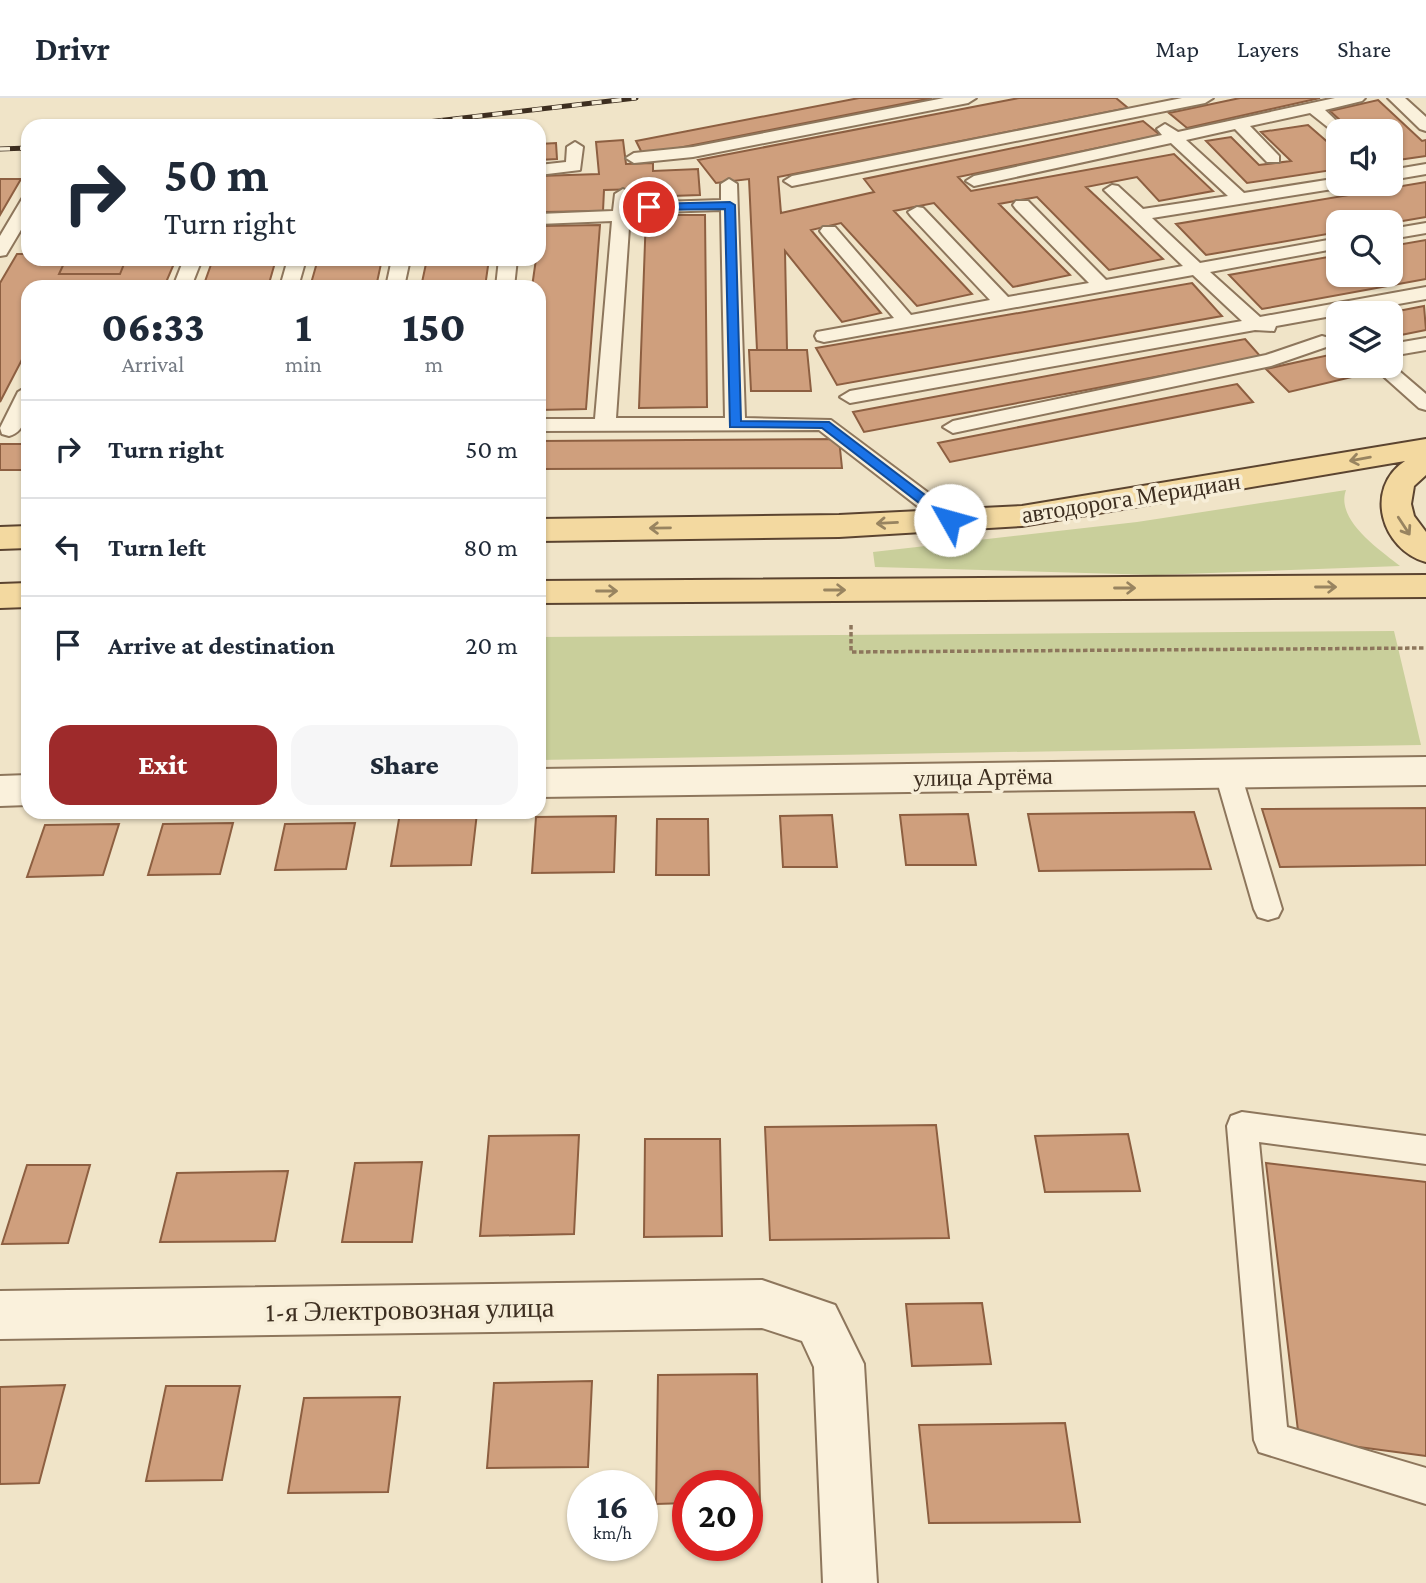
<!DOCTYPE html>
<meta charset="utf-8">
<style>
:root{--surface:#fff;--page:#f6f6f7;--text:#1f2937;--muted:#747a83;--line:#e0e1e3;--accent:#9e2a2b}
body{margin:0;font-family:"Crimson Pro",serif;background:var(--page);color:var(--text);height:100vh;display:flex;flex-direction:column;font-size:26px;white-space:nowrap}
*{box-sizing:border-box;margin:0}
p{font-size:23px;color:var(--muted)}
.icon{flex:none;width:38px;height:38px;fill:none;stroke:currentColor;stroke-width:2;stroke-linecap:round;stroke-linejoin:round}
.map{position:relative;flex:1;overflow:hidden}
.side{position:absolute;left:21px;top:182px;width:525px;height:539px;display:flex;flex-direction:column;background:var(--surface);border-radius:21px;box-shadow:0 2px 5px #0004}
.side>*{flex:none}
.hud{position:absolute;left:21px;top:21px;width:525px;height:147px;border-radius:21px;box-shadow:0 2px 5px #0004;background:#fff;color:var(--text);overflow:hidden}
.buttons{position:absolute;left:1326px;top:21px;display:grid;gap:14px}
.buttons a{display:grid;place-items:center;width:77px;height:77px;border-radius:14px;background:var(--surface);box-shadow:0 2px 5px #0004;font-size:35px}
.speed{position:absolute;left:567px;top:1372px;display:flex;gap:14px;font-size:35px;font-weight:700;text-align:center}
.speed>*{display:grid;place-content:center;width:91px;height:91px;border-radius:50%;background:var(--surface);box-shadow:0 2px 5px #0004;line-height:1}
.speed small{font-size:18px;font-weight:400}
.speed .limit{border:10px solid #d22;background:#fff;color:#111}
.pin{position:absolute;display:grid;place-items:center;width:60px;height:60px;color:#fff;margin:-30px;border:4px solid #fff;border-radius:50%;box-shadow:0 2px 7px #0007}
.me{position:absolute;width:77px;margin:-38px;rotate:308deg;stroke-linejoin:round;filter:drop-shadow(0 0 5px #0008)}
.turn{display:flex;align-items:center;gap:24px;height:147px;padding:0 28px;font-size:32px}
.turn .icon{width:91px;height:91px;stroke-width:2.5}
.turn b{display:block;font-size:49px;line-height:60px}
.eta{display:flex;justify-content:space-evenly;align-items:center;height:119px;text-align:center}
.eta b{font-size:42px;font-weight:800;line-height:49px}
.action{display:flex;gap:14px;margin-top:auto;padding:14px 28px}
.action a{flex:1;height:80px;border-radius:21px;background:var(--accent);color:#fff;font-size:28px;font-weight:800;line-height:80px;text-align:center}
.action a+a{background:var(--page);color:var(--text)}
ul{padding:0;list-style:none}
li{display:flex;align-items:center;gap:21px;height:98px;padding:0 28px;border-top:2px solid var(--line)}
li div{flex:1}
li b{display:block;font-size:26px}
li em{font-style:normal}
header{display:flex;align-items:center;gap:42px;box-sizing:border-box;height:98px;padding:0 35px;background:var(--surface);border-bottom:2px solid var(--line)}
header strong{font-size:33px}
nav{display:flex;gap:38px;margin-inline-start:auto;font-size:24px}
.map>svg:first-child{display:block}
.green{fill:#c9cf9b}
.building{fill:#cf9f7d;stroke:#8d5f41;stroke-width:2}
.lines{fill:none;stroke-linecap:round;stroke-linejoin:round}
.service-casing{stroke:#8d765c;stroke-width:4}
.minor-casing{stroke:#8d765c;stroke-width:4}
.primary-casing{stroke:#5b4430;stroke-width:4}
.path{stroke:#8d765c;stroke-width:3.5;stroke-dasharray:4.5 2.5;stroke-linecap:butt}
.service{fill:#faf1dc;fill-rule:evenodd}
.minor{fill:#faf1dc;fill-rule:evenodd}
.primary{fill:#f3d9a0;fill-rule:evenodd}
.rail-casing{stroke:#3d2e20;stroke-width:5}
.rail{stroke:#f7eed8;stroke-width:3.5;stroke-dasharray:10;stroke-linecap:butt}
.oneway{stroke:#988460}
.route{fill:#1a73e8;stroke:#114b97;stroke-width:2}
.labels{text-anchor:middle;stroke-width:7;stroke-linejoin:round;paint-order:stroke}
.street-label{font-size:24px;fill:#3d2e20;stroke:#f7eed8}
.near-street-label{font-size:28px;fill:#3d2e20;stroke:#f7eed8}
</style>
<header>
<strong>Drivr</strong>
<nav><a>Map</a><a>Layers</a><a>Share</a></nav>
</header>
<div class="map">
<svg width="1426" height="1485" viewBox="0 0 1426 1485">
<rect width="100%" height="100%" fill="#f0e4c8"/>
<path class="green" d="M1346,392C1335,422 1380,452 1400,468L1156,477L875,469L873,454L1137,424Z
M1394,533L1421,647L539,662V539Z"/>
<path class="building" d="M859,0H932L643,57L636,43Z
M1019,0H1116L1128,10L778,79L781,115L874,94L864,81L1143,23L1160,37L958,79L971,93L1174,56L1213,93L1159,103L1137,79L1086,89L1163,161L1109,172L1037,99L999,106L1070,177L1013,189L934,105L894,113L972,196L917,208L841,125L811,132L881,215L842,224L785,153L787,252H757L749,81L716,85L698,62Z
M1240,0H1320L1187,30L1169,15Z
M1378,2L1422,43L1426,42V58L1391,63V33H1352L1330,13Z
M1308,27L1339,54V71L1247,85L1206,43L1231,39L1259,67L1291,63L1261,34Z
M623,42L626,66L653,65V73L698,71L700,97L642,99V91L604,92L603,113L543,114L545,93H539V78L599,76L596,44Z
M556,45L557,61L539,62V46Z
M0,81H21L0,117Z
M1426,84V119L1391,125L1339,124V134L1206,157L1176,126Z
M646,117H705L707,309L639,310Z
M600,127L586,311L539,312V189H532L536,161H539L540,128Z
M1426,142V181L1262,211L1229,177L1339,157V177H1391V148Z
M17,156H28V161H66L59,176H120L126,161H176L164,189H28V250L0,304V185Z
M66,161H126L120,176H59Z
M213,161H276L268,189H203Z
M318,161H382L376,189H310Z
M427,161H489L485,189H421Z
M1192,185L1222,218L837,287L816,250Z
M1424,208L1426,232L1391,239V215H1388Z
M1245,241L1261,259L864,334L853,314Z
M749,252H807L811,293H751Z
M1329,257L1352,279L1289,294L1266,271Z
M1237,286L1253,304L950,364L938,345Z
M839,341L842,370L539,371V343Z
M0,346H28V372H0Z
M1426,710V767L1280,769L1262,711Z
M1194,714L1211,771L1039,773L1028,716Z
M400,715H477L471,767L391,768Z
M968,716L976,767H906L900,717Z
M832,717L837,769H783L780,718Z
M616,718L614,774L532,775L536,719Z
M657,721H708L709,777H656Z
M233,725L220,776L148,777L163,726Z
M355,725L346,771L275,772L285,726Z
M119,726L103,777L27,779L45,727Z
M936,1027L949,1140L770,1142L765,1029Z
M1128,1036L1140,1093L1045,1094L1035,1038Z
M579,1037L574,1136L480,1138L489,1038Z
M645,1041H720L722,1138L644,1139Z
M422,1064L412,1144H342L355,1065Z
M1266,1065L1426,1084V1358L1299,1341Z
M27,1067H90L68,1145L2,1146Z
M288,1073L275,1143L160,1144L177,1075Z
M982,1205L991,1266L912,1268L906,1206Z
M757,1276L760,1404H747V1388H688V1405L656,1406L658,1277Z
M592,1283L588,1369L487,1370L494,1285Z
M65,1287L39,1385L0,1386V1289Z
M166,1288H240L222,1382L146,1383Z
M400,1299L388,1394L288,1395L304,1300Z
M1065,1325L1080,1424L929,1425L919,1327Z"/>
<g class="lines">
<g class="service-casing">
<path id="service" d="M944,0H976L968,5L693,59L634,65L626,60L634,55L693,49Z
M1182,0H1213L1205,5L792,88L784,83L792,78Z
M1335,0H1365L1362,3L1325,12L1347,33H1339V38L1310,15L1250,28L1279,58V64H1267L1235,31L1186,42L1244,95L1339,80V86H1347L1345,89L1152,120L1200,165L1339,140V150L1210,174L1260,219L1426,189V201L1276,228L1274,233L1255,232L850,305L840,299L850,293L1242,223L1193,177L824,244L817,242L815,238L817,234L894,220L823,137L820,133L823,129H835L911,217L990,202L911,118L908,114L917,109L923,110L1008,199L1089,185L1016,111L1013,107L1016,103H1028L1106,182L1183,168L1104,92L1112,87L1118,88L1143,111L1228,98L1171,45L974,88L966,83L974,78L1162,37L1157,31L1165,26L1178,34Z
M1388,0H1405L1426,19V33L1420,31Z
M575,44L583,49L580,72L539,77V67L566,64L567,49Z
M1426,66V76L1391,82V72Z
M729,81L737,86L745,320L831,322L958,417L961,422L958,427H942L819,332L539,333V321H595L612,123L539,126V116L613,113L615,96L623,91L631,96V105L721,102V86ZM721,112L725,320H616L630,115Z
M28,100V120L6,157L0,158V138L22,101Z
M1426,125V135L1391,141V131Z
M184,161H202L191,189H173Z
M288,161H306L298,189H280Z
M392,161H410L404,189H386Z
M499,161H517L514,189H496Z
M1322,238L1329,240L1332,244L1329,248L1271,268L953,335L943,329L953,323L1266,257Z
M1426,240V252L1391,258V246Z
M1391,266L1426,296V312L1419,310L1372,268Z
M28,288C28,305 29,333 9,338L2,336L0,330L18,294Z
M1228,666L1237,669L1241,676L1282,811L1278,819L1268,822L1258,819L1254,811L1215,676L1219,669Z
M1242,1014L1426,1038V1066L1259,1044L1287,1329L1426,1370V1406L1259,1354L1254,1342L1227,1028L1231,1018Z"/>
</g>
<g class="minor-casing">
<path id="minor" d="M1426,659V687L539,699V671Z
M28,677V707L0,708V678Z
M762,1182L835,1207L864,1266L877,1485H823L814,1269L802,1243L762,1230L0,1241V1193Z"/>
</g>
<g class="primary-casing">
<path id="primary" d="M1426,341V377L1414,388L1411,406L1414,418L1426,434V464C1382,452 1363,391 1405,363L1022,428L839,439L539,443V421L839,417L1022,408Z
M28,428V450L0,451V429Z
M1426,477V499L539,505V483Z
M28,485V509L0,510V486Z"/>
</g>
<path class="path" d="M851,527V554L1426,550"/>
<use href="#service" class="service"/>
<use href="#minor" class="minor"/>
<use href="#primary" class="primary"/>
<g class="rail-casing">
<path id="rail" d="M393,28L636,0
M0,51L28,50"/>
</g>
<use href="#rail" class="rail"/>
</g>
<defs><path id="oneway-shaft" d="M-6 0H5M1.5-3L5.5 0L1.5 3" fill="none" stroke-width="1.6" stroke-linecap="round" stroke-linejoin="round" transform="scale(1.75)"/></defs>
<g class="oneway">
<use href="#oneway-shaft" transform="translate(1360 361) rotate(170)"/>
<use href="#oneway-shaft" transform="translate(887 425) rotate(177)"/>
<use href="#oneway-shaft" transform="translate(1404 428) rotate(57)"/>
<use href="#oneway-shaft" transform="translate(660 430) rotate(179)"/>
<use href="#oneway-shaft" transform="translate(1326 489)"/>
<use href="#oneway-shaft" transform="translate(1125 490)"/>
<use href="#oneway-shaft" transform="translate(835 492)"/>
<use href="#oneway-shaft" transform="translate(607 493)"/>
</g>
<path class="route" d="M730,104L735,107L741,323L829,324L954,419V425H945L822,330L730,329L725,111L649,112L644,109L649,106Z"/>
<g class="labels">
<g class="street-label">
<text transform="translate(1131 400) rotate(-9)" y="8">автодорога Меридиан</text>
<text transform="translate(983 679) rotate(-1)" y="8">улица Артёма</text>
</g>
<g class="near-street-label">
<text transform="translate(410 1211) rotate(-1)" y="10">1-я Электровозная улица</text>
</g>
</g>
</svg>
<div class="buttons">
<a><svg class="icon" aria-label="sound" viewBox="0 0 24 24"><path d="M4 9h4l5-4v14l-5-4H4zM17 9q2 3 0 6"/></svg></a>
<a><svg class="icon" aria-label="search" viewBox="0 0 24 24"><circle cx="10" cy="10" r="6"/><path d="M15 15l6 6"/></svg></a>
<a><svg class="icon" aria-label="layers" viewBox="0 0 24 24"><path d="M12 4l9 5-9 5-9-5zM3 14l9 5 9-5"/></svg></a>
</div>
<div class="speed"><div>16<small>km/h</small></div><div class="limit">20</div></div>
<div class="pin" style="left:649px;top:109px;background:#d93025"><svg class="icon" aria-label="arrive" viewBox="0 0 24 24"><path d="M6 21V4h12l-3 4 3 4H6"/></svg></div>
<svg class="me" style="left:950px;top:422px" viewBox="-20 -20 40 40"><circle r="19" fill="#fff"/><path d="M0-13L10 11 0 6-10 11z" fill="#1a73e8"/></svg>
<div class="hud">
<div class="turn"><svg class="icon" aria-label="right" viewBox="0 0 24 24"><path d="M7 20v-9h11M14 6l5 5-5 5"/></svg><div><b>50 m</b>Turn right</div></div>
</div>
<section class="side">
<div class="eta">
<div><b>06:33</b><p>Arrival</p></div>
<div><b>1</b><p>min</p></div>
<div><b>150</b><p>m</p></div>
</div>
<ul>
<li><svg class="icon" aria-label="right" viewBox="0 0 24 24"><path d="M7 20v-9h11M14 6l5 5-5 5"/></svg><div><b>Turn right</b></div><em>50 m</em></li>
<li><svg class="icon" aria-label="left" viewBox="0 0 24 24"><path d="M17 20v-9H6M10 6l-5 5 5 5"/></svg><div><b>Turn left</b></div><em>80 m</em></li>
<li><svg class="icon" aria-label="arrive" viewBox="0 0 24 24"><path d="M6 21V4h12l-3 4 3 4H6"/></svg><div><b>Arrive at destination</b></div><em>20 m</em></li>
</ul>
<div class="action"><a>Exit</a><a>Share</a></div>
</section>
</div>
